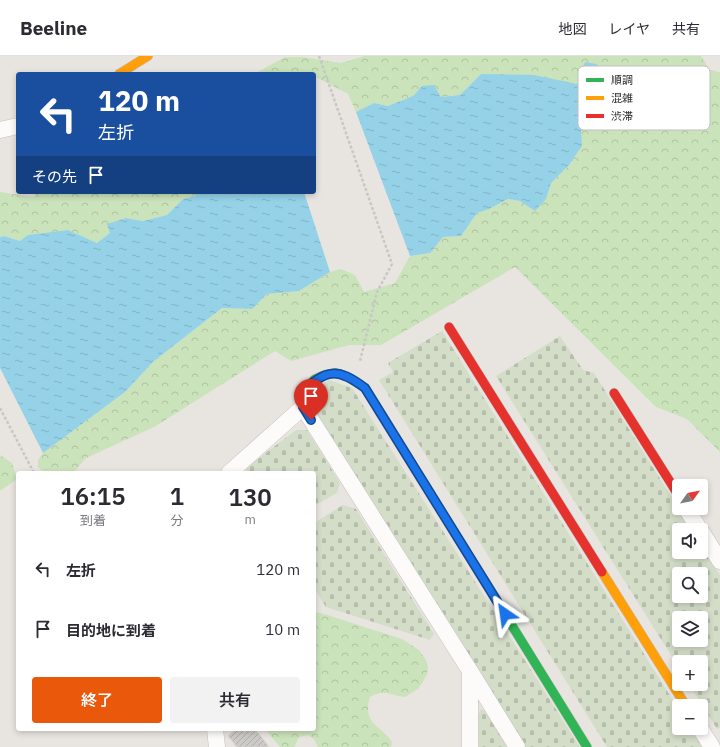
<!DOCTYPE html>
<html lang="ja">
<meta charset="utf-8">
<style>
:root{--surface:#fff;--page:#f2f2f3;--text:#2b2b33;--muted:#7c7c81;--line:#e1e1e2;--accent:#ea580c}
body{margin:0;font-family:"IBM Plex Sans","Noto Sans JP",sans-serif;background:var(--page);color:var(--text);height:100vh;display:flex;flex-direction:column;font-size:15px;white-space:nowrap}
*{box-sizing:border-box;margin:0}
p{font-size:13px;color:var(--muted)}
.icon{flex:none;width:22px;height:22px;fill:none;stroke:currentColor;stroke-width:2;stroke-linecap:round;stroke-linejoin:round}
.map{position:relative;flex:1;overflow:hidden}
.side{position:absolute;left:16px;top:415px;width:300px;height:260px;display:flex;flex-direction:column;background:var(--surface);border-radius:4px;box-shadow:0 2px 6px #0003}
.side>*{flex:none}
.hud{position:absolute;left:16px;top:16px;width:300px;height:122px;border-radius:4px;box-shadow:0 2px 6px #0003;background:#1a4fa0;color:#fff;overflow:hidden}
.needle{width:26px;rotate:57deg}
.controls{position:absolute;left:672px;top:423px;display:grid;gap:8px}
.controls a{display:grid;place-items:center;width:36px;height:36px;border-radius:4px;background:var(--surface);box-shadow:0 2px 6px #0003;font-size:20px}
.pin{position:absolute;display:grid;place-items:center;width:34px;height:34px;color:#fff;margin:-41px -17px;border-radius:50% 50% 50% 0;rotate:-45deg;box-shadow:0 0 4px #0007}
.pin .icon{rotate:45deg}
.me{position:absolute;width:44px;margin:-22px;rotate:328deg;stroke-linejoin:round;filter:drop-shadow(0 0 3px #0008)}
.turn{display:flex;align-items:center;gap:14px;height:84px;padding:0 16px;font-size:18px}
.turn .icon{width:52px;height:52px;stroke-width:2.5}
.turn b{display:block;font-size:28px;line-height:34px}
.then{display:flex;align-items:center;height:38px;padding:0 16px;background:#0003;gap:8px;font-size:15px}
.eta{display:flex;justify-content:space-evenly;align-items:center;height:68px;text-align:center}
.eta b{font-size:24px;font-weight:600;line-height:28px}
.primary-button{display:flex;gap:8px;margin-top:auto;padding:8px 16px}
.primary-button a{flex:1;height:46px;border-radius:4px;background:var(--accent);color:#fff;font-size:16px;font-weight:600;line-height:46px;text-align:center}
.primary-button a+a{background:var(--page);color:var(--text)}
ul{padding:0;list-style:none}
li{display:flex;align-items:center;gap:12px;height:60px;padding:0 16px}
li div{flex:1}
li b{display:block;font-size:15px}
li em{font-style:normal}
header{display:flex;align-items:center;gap:24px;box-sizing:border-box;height:56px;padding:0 20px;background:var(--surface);border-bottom:1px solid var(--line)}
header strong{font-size:19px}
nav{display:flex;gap:22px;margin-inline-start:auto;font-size:14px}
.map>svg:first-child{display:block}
.forest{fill:url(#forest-crowns)}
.cemetery{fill:url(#cemetery-stones);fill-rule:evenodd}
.water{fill:url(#water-ripples)}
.building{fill:url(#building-hatch);stroke:#d3d1cd}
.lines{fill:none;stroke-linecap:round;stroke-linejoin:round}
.street-casing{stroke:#c2c1c1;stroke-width:17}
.fast-casing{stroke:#c2c1c1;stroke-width:10}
.slow-casing{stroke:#c2c1c1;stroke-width:10}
.jam-casing{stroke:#c2c1c1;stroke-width:10}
.path{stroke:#c8c7c7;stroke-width:2.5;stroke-dasharray:3 2;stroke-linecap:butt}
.street{stroke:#fcfbfa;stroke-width:16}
.fast{stroke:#30b455;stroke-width:9}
.slow{stroke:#ff9f0a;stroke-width:9}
.jam{stroke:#e5322d;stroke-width:9}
.route-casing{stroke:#114b97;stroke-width:10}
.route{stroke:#1a73e8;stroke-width:7}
.key{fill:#fff;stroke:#bfbfbf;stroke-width:1}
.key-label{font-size:11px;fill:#2b2b2b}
</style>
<header>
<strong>Beeline</strong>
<nav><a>地図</a><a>レイヤ</a><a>共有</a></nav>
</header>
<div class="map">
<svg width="720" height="691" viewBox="0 0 720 691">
<defs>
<pattern id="forest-crowns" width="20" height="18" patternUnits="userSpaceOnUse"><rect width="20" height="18" fill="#cae3ba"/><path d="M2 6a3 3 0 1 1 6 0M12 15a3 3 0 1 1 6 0" fill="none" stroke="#aec3a0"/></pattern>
<pattern id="cemetery-stones" width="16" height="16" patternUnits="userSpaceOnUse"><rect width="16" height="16" fill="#d4ddc8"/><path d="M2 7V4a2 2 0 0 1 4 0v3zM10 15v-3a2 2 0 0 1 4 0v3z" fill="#b6beac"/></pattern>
<pattern id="water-ripples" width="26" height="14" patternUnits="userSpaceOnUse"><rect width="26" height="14" fill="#95d2e8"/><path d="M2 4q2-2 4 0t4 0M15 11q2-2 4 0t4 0" fill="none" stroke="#81b4c7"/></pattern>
<pattern id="building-hatch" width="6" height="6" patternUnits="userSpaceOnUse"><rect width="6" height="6" fill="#cdcbc7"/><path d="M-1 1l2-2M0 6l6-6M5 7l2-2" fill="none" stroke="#b0aeab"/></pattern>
</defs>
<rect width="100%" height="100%" fill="#e8e5e0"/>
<path class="forest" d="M364,0H701L710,14L720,16V396L687,363L656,351L515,211L381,289H349L291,305L275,295L154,371L86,402L73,417H45L38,411V404L43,397L125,336L154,305L222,252L252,253L267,238L299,235L330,216L341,213L355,219L364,236L395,227L410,200L430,197L443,181L461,180L477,157L489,153L508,143L520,145L546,143L550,127L569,109L582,90L580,75L589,66L623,55L645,20L603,22L597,8L577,28L481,18L460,39L441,41L422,30L413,40L388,50L374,47L356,56L348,38L314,20V18H254L285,1H303L341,7Z
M0,136L33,141L38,136H200L195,140L183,143L167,159L143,165L126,162L108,168L111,177L97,187L68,174L20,185L4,180L0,181Z
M0,399L12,407L17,423L0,435Z
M314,556L321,557L402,583L419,594L426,604L428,611L427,619L418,633L405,641C390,640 385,632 370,641C362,669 380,668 392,686L391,691H318L314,683L308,679L299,681L294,691H280L265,673H314Z"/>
<path class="cemetery" d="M442,275L679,654V672H690L702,691H607L379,324L393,316L388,307Z
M560,280L583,314L594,317L692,474H679V496H701V488L720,519V672L717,673L689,628H701V606H679V612L496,320ZM679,518H701V540H679ZM679,562H701V584H679Z
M329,324L352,332L580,691H525L306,341Z
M296,374H307L340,427L337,437L314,450V417H246L247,411Z
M343,449L356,453L434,578L430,584L326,551L314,532V467Z
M481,653L493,658L513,691H479L478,659Z"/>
<path class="water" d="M585,6L597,8L603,22L645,20L654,28L648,41L623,55L589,66L581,75L582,90L569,109L551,127L546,143L535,155L520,145L508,143L489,153L477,157L461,180L443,181L430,197L410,200L356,56L374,47L388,50L413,40L422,30L434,29L441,41L460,39L481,18L534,19L577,28Z
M200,136H304L330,216L299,235L267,238L252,253L222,252L154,305L125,336L43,397L0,312V181L4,180L20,185L28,179L68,174L97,187L110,177L107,168L126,162L143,165L167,159L183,143L195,140Z"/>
<path class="building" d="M236,673H255L269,691H237L228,680Z"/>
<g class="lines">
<g class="street-casing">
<path id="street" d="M0,74L18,70
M229,417L303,351L470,615V691
M686,452L700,474
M701,475L720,505
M470,615L517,691
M700,672L712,691
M215,673L217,691"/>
</g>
<g class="fast-casing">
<path id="fast" d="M303,351L301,337L315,323L324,319L336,317L348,321L365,332L402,392
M498,547L587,691"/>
</g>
<g class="slow-casing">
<path id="slow" d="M119,18L148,0
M402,392L498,547
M602,516L686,650"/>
</g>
<g class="jam-casing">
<path id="jam" d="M449,271L602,516
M614,337L679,440"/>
</g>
<path class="path" d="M319,0L392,208L377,236L360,305
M0,352L34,417"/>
<use href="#street" class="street"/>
<use href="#fast" class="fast"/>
<use href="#slow" class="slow"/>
<use href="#jam" class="jam"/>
</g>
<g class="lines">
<g class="route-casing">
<path id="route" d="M311,364L303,351L301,337C326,313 337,311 365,332L505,558"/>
</g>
<use href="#route" class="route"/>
</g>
<rect x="578" y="10" width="132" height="64" rx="6" class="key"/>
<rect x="586" y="22" width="18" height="4" fill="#30b455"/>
<rect x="586" y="40" width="18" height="4" fill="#ff9f0a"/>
<rect x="586" y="58" width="18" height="4" fill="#e5322d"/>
<g class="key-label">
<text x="611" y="28">順調</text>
<text x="611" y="46">混雑</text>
<text x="611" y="64">渋滞</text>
</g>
</svg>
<div class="controls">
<a><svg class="needle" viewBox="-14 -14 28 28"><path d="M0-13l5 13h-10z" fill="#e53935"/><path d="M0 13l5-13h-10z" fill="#7c7c81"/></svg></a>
<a><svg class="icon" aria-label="sound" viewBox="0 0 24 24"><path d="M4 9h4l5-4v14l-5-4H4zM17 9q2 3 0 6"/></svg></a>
<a><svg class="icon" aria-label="search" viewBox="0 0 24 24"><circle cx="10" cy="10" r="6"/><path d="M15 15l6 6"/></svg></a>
<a><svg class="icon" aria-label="layers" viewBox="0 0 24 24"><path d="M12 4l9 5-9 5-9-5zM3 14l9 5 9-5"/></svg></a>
<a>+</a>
<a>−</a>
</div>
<div class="pin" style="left:311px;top:364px;background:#d93025"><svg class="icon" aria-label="arrive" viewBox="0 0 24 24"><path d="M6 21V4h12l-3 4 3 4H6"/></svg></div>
<svg class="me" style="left:505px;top:558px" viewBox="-20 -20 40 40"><path d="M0-17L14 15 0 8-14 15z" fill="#1a73e8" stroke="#fff" stroke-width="4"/></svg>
<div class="hud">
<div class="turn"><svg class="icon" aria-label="left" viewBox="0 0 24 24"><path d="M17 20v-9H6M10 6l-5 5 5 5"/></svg><div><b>120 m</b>左折</div></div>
<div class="then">その先<svg class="icon" aria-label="arrive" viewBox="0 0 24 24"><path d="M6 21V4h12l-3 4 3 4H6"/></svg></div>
</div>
<section class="side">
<div class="eta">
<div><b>16:15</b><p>到着</p></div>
<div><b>1</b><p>分</p></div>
<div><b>130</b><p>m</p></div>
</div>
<ul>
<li><svg class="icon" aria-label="left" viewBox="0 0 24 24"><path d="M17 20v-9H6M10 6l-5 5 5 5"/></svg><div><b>左折</b></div><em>120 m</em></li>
<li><svg class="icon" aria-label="arrive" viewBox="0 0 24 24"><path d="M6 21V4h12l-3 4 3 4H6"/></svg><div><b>目的地に到着</b></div><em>10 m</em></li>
</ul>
<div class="primary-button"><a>終了</a><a>共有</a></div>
</section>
</div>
